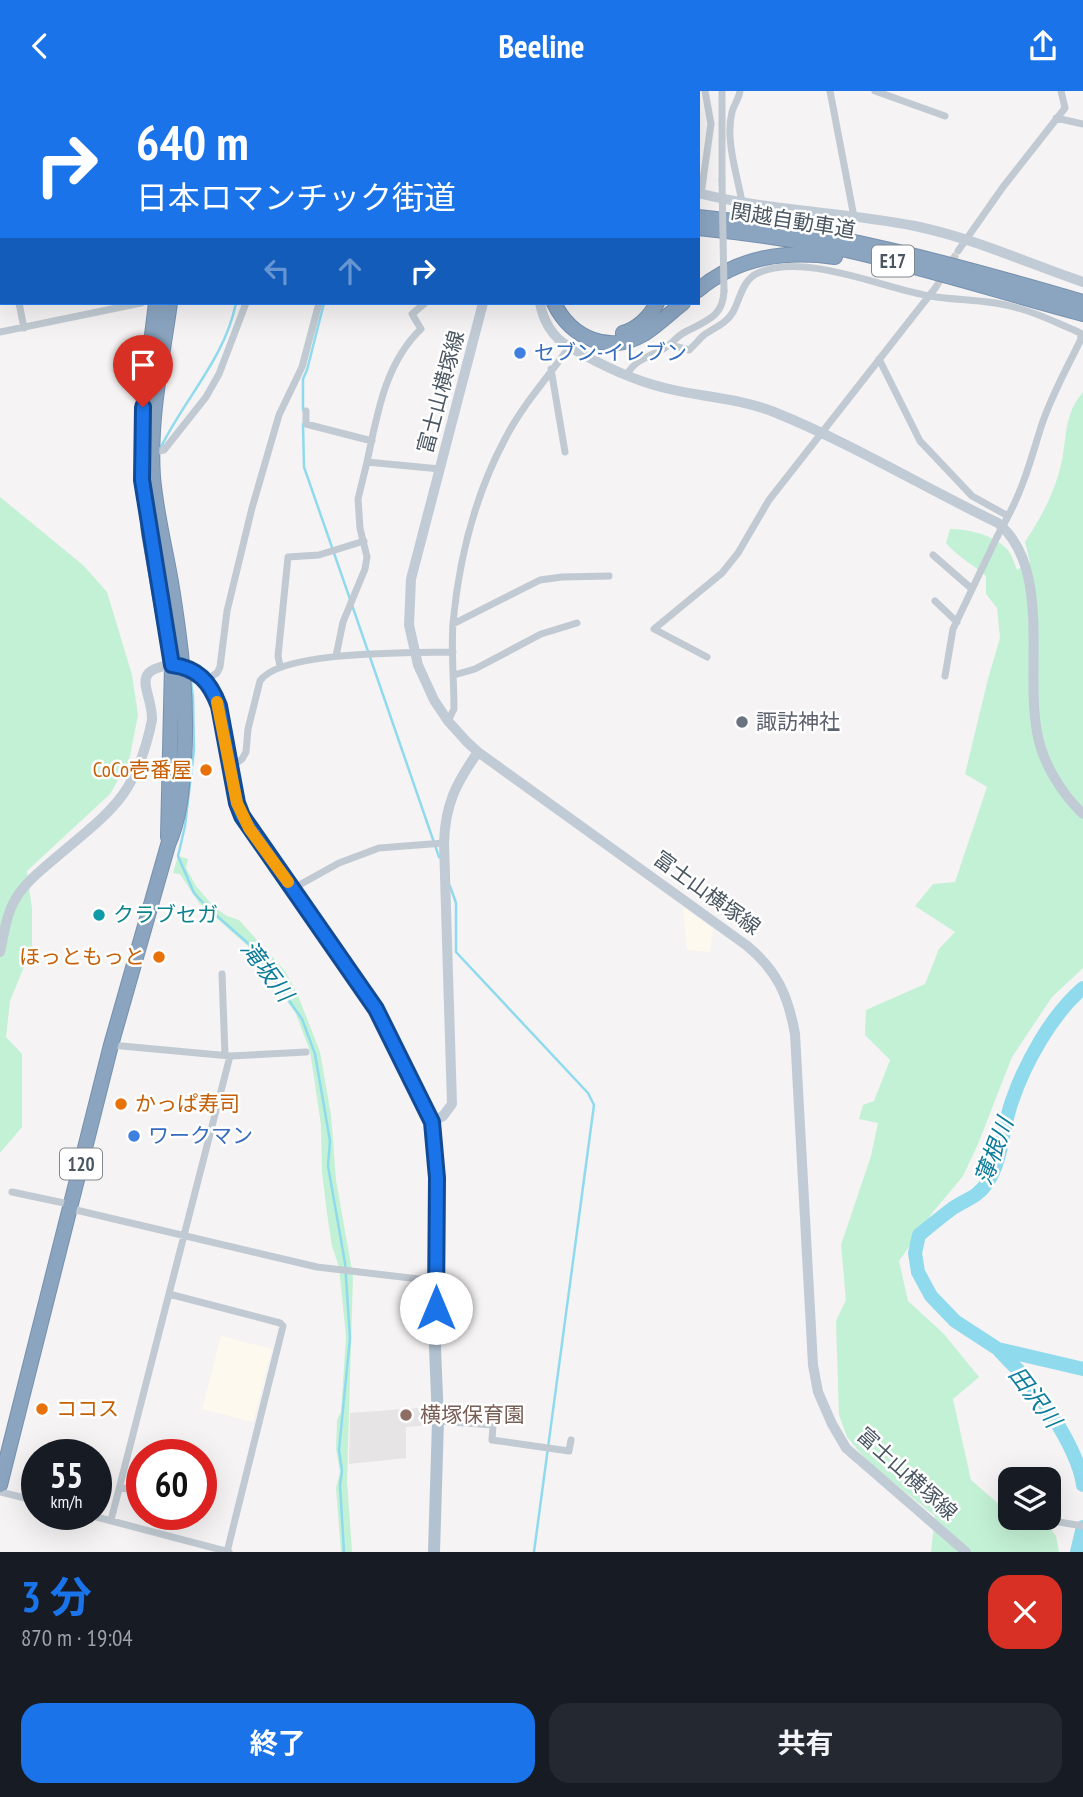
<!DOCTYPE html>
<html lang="ja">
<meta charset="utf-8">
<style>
:root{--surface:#171b24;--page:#242831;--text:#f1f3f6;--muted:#9ea1a6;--accent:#1a73e8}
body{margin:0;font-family:"PT Sans Narrow","Noto Sans JP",sans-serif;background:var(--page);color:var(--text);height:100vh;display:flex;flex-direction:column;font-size:26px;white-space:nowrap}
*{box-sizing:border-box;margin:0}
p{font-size:23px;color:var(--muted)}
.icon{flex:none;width:38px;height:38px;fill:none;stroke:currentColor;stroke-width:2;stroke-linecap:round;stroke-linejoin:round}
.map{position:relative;height:1461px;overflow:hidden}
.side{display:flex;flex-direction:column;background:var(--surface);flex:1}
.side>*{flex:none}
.banner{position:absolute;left:0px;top:0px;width:700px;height:214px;box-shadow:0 7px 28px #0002;background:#1a73e8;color:#fff;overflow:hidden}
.controls{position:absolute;left:998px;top:1376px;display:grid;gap:14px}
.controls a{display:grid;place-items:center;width:63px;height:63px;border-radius:14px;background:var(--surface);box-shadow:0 7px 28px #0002;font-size:35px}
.speed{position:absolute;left:21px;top:1348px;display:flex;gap:14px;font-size:35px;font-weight:700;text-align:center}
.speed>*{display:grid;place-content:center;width:91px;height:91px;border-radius:50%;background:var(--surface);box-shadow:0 7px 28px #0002;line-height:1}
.speed small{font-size:18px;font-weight:400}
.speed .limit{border:10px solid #d22;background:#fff;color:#111}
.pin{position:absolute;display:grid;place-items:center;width:60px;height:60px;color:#fff;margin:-72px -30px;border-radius:50% 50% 50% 0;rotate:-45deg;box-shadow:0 0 7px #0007}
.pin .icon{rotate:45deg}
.me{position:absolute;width:77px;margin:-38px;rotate:0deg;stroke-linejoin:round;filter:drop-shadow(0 0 5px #0008)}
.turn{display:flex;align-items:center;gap:24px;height:147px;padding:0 21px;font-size:32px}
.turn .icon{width:91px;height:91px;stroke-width:2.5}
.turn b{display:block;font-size:49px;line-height:60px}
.lanes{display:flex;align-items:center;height:66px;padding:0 21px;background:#0003;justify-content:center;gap:35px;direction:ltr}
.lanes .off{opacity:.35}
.round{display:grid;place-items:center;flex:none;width:74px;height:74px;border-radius:21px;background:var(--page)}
.summary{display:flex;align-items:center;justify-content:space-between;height:119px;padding:0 21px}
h1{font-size:42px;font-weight:700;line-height:52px;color:var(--accent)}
.cta{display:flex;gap:14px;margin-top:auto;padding:14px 21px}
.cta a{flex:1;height:80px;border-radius:21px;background:var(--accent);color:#fff;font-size:28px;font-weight:700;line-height:80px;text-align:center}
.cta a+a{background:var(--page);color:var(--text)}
header{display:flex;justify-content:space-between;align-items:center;height:91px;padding:0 21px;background:var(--accent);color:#fff;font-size:32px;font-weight:700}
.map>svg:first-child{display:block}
.commercial{fill:#fdf9ef}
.education{fill:#e6e4e5}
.green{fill:#c3f1d5}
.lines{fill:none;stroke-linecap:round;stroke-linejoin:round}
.stream{stroke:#90daee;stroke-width:2.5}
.river{stroke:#90daee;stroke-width:14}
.street-tunnel{stroke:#caccce;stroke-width:7;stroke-dasharray:7 3.5;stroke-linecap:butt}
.highway-casing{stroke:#7690ad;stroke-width:16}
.street{stroke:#c1cad2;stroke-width:7}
.secondary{stroke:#c1cbd6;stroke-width:10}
.primary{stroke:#b3c2d1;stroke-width:12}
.highway{stroke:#8ba5c1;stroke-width:14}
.street-bridge{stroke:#c1cad2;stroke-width:7}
.route-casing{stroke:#114b97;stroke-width:18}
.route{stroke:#1a73e8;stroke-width:12}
.slow{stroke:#f59e0b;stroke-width:12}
.shop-dot{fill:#3f7fe0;stroke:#fff;stroke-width:2.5}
.worship-dot{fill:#6b7280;stroke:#fff;stroke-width:2.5}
.food-dot{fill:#e8710a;stroke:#fff;stroke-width:2.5}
.culture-dot{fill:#0f9aa8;stroke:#fff;stroke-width:2.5}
.education-dot{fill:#8d6e63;stroke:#fff;stroke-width:2.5}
.labels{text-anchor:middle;stroke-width:5;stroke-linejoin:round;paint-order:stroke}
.shield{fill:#fff;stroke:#808990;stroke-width:2}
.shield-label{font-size:19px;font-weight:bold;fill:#4a5661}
.street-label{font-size:21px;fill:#4a5661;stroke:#fff}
.shop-label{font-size:21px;fill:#366cbe;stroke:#fff;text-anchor:start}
.worship-label{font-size:21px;fill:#5b616d;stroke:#fff;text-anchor:start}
.food-label{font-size:21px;fill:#c56008;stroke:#fff;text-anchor:end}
.culture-label{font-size:21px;fill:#0d838f;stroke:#fff;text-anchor:start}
.education-label{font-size:21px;fill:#785e54;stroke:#fff;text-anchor:start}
.water-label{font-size:23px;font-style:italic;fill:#0c7c9b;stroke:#fff}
</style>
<header><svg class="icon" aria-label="back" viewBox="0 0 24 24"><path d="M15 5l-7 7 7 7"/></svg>Beeline<svg class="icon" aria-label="share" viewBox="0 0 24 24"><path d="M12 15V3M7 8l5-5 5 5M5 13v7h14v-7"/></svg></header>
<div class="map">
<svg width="1083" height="1461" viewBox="0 0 1083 1461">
<rect width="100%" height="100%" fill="#f5f3f3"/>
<path class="commercial" d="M683,816L713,838L710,861L687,859Z
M221,1245L272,1258L253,1331L202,1318Z"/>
<path class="education" d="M433,1316L434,1334L406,1336V1367L349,1373L350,1322Z"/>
<path class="green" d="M1083,301V877L1052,906L1012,966L978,1053L963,1085L933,1121L899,1170L908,1210L944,1243L979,1286L953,1308L971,1389L1010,1423V1426H1014L1025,1436L1042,1426L1056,1445L1059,1461H931L935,1425L868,1371L847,1346L839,1324L836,1230L846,1209L841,1154L871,1065L878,1032L859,1028L863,1014L874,1010L890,969L865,944L866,919L925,893L939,858L955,841L915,815L933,793L955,791L987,696L965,683L988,588L1000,547L997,517L986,503V485C972,473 957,465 946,452L950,438C970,438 993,444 1007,458C1012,463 1014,472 1017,479L1030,471L1025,451C1040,428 1053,405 1060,378C1068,348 1062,326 1083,301Z
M0,406L83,474L107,501L132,584L138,624L129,670L110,703L27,780L32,818V856L10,910L6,946L22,963V1036L0,1062Z
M178,765L188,768L186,777L196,795L214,816L227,825L239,829L285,880L297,902L320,961L331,1024L336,1089L353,1185L347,1390L352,1461H341L336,1397L340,1381L336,1358L337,1329L341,1321L346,1246L339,1176L332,1155L327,1122L322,1081L321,1034L310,960L296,923L248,855L199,812L180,783L173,782Z"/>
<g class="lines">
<path class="stream" d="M303,319V288L307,279L324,212
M303,333L304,376L350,508
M161,356C185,307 225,267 236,212
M352,514L439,766
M190,583L193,606L194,659L185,735L178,765L194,802L208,817L250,854L302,928L315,963L330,1050L328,1075L345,1172L350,1247L339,1359L342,1380L340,1394L344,1461
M450,795L456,812V861L588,1002L594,1014L534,1461"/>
<path class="river" d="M1083,897C1052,923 1025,972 1012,1010C1002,1037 1003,1068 987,1092C978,1106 965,1109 953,1117C941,1126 930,1135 919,1144L915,1162L918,1181L931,1205L955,1230L998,1258L1083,1278
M998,1258C1008,1270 1022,1281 1031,1294C1050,1319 1079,1363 1083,1394
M1077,1461L1083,1436"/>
<path class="street-tunnel" d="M936,196L958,160"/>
<g class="highway-casing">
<path id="highway" d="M501,0L503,2
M528,0L530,2
M560,0L561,2
M172,2V0
M185,2V0
M286,2L292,0
M379,2L384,0
M698,126C830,139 956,174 1083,211
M698,137C748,142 797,149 846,159C926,177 1004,202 1083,223
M0,194H2
M698,199C738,166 784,159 835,166
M0,205H2
M156,212L143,316L142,363L149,442L172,574L168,746
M554,212C571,247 609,264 644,243C658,234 670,222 683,212
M623,242C639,237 649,227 657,212
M0,1394L111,954L168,754C180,727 182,700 184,671C188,609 181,552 171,491C165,456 156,422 153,386C149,327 162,270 170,212"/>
</g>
<path class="street" d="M26,0L29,2
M740,0C739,8 734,13 732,21C725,49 737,83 742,111
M830,0L854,126
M875,0L945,25
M47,2L49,0
M1056,27L1083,33
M0,44L2,42
M722,90V0
M701,103L711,33L705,0
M0,156L2,155
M958,160L1003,96L1065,17L1061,0
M19,212L24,237
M0,241L141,212
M670,254L689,259C695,254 699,248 704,244C714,237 727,232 733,221C740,208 743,188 758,182C805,161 882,197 930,205C958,210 987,208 1014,216C1035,221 1055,231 1074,239L1080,242L1081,248C1067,277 1051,305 1041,336C1031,368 1023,398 1007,427
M879,268L920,350L972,405L1008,425
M551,278L565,361
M627,284C635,268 649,266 663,258C671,254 677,245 685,241C706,230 723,226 724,200
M306,320V333L372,350
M152,361L164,359L206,306L219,283L246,212
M367,371C377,324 385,272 421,238L412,223L425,212
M933,464L972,498
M935,510L957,531
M453,533L540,489L562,486L609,485
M336,565L343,531L365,478L367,466L360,437L358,408L367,371L440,378
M707,566L654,538L722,482L738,462L769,409L936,196
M280,575L278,565L288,466L319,464L364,450
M454,584L475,578L541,543L577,532
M945,585L953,538L997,446
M206,589L217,582L220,576L227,520L252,417L279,324L302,276L319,212
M448,630L454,618C454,590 451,561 453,532C459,468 474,406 505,348C522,314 548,287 569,256
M231,676L242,668L246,661L248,638L260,590C280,559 415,562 453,561
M292,798L339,772L379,757L444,752
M222,883L225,964
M111,954L230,965L306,961
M12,1101L64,1112L76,1119L317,1176L436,1190
M169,1203L280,1232L283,1235L227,1461
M438,1330L493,1334L492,1349L569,1360L571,1349
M120,1396L142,1402
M0,1401L37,1410
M85,1423L229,1461
M111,1429L230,965
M1059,1431L1083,1435"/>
<path class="secondary" d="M480,0V2
M578,0L579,2
M698,102C769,120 844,121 915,135C973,147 1027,172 1083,191
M0,121L2,128
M483,212L411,488L409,534L418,574L434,609L448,630L467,651L478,661L746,854C777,879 788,904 795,943L813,1274L818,1301L832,1333L846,1357L966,1461
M540,212C543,229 552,246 568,255C597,272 632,289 665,297C701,306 739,307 774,321C851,352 923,396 998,432C1052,477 1025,577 1037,641C1042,671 1061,702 1083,723
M0,861C4,844 6,824 15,809C25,791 44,777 60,763C114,718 137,702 152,629C153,601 127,579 172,574
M432,1031L443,1025L452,1013L444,752C445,714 456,692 478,661"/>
<path class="primary" d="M184,575C203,583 212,596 219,615L237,712L249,737L376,918L432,1031L437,1087L435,1257L438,1330L434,1461"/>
<use href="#highway" class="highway"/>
<path class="street-bridge" d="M722,90L724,200
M997,446L1007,427"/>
</g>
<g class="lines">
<g class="route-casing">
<path id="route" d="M143,316L142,389L172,574C198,577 210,591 219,615L237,712L242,725L376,918L432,1031L437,1087L436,1217"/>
</g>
<use href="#route" class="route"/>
<path class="slow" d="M217,611L237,712L249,737L288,791"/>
</g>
<g class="shop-dot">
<circle cx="520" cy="262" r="7"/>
<circle cx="134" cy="1045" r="7"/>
</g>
<circle class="worship-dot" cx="742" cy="631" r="7"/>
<g class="food-dot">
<circle cx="206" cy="679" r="7"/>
<circle cx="159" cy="866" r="7"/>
<circle cx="121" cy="1013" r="7"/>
<circle cx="42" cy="1318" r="7"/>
</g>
<circle class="culture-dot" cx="99" cy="824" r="7"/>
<circle class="education-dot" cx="406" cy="1324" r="7"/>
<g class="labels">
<g class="shield">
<rect x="872" y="154.5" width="42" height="31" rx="5"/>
<rect x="60" y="1057.5" width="42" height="31" rx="5"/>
</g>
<g class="shield-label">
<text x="893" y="177">E17</text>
<text x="81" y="1080">120</text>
</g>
<g class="street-label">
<text transform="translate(793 130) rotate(9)" y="7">関越自動車道</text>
<text transform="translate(441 301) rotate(-75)" y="7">富士山横塚線</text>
<text transform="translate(707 802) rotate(36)" y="7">富士山横塚線</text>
<text transform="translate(907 1383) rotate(42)" y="7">富士山横塚線</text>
</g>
<g class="shop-label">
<text x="534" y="269">セブン-イレブン</text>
<text x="148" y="1052">ワークマン</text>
</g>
<g class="worship-label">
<text x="756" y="638">諏訪神社</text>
</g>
<g class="food-label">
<text x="192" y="686">CoCo壱番屋</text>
<text x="145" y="873">ほっともっと</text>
<text x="135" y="1020" text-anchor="start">かっぱ寿司</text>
<text x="56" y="1325" text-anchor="start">ココス</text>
</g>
<g class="culture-label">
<text x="113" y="831">クラブセガ</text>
</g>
<g class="education-label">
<text x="420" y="1331">横塚保育園</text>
</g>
<g class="water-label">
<text transform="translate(267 880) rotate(53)" y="8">滝坂川</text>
<text transform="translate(994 1060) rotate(-70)" y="8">薄根川</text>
<text transform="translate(1035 1306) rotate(53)" y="8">田沢川</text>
</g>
</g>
</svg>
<div class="controls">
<a><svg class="icon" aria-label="layers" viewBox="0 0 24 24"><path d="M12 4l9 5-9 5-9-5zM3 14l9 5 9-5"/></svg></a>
</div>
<div class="speed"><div>55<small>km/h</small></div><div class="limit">60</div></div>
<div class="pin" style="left:143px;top:316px;background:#d93025"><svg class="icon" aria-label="arrive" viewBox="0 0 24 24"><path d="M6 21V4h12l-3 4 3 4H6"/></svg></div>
<svg class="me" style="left:436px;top:1217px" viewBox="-20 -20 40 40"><circle r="19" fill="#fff"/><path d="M0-13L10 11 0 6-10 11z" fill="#1a73e8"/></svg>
<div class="banner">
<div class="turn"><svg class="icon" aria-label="right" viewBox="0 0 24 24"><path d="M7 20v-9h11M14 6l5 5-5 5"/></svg><div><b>640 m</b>日本ロマンチック街道</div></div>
<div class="lanes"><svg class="icon off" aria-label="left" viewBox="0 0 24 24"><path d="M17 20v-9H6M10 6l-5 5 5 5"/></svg><svg class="icon off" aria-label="ahead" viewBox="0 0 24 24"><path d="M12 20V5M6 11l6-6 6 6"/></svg><svg class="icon" aria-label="right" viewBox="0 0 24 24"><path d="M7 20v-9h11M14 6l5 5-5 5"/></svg></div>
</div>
</div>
<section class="side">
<div class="summary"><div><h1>3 分</h1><p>870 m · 19:04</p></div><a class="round" style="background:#d93025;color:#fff"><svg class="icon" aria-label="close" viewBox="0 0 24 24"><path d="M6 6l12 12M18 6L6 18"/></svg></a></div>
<div class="cta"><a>終了</a><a>共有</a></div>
</section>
